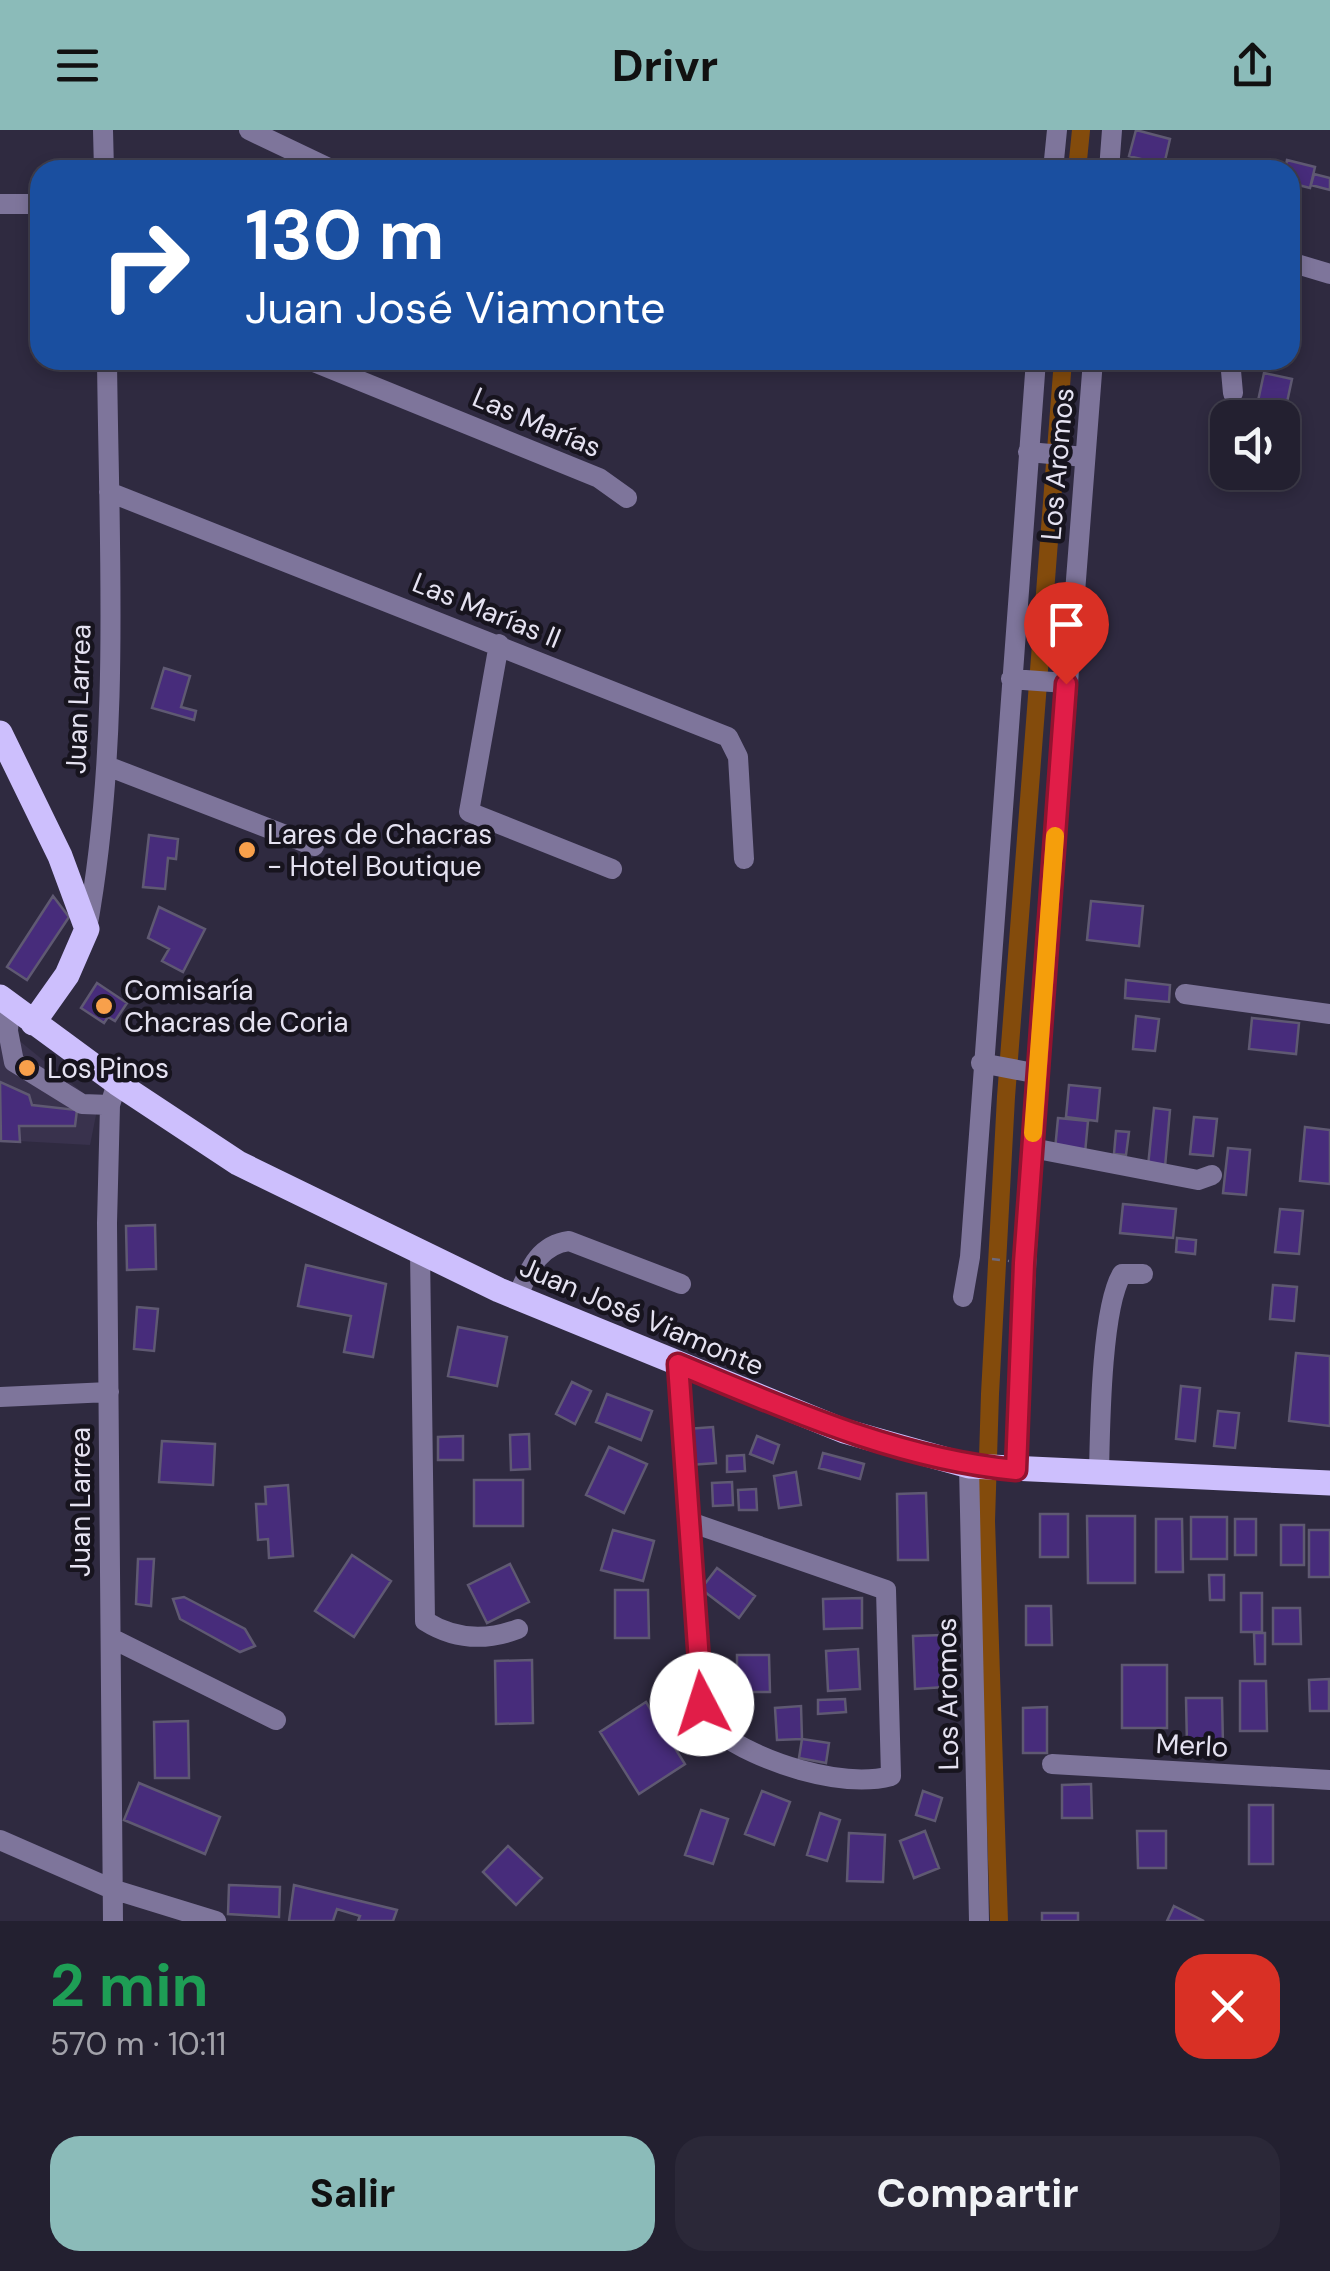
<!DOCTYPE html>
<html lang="es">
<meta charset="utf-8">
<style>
:root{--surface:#232030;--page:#2b2838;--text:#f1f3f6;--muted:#a3a3ab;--line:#403e4c;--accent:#8bbbb9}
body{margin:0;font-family:"DM Sans",sans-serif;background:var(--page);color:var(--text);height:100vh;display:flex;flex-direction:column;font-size:38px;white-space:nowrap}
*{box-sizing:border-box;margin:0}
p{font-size:32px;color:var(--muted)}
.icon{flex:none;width:55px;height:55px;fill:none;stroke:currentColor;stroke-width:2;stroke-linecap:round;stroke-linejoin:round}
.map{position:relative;height:1791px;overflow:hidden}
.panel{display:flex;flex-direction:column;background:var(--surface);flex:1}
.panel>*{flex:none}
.hud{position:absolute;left:30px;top:30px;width:1270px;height:210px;border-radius:30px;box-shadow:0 5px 15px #0003,0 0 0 2px var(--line);background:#1a4fa0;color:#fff;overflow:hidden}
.buttons{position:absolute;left:1210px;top:270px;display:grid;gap:20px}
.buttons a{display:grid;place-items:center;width:90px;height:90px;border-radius:20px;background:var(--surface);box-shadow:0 5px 15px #0003,0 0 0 2px var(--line);font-size:50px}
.pin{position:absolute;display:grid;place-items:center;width:85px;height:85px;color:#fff;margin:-102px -42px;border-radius:50% 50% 50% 0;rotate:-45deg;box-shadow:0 0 10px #0007}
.pin .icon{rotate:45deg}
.me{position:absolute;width:110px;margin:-55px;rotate:355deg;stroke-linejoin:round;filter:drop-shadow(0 0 8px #0008)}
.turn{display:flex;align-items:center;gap:35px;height:210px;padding:0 50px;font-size:45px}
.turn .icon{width:130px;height:130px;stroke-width:2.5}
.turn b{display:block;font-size:70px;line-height:85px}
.round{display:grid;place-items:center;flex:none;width:105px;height:105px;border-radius:30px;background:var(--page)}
.summary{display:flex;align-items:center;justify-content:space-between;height:170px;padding:0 50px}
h1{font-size:60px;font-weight:700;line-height:75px;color:#1e9e55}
.cta{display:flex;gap:20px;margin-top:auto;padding:20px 50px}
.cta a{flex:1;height:115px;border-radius:30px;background:var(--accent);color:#111;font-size:40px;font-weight:700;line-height:115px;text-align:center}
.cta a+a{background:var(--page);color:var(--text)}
header{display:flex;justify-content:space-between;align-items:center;height:130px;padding:0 50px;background:var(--accent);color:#111;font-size:45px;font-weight:700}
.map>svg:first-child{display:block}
.built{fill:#39324d}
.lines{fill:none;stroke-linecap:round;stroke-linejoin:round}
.canal{stroke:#834b0c;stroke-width:18}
.building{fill:#472c7b;stroke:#5f5972;stroke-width:2.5}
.path{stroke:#6d697c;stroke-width:2.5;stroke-dasharray:8 8;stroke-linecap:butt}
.minor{stroke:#7e759b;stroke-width:20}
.major{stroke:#cdbffd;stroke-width:25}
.route-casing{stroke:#92132f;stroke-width:25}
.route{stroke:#e11d48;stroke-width:18}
.slow{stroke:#f59e0b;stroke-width:18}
.poi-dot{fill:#f8a04b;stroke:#17141e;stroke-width:4}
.labels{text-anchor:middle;stroke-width:9;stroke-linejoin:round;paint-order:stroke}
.street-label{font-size:28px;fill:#e5e2f1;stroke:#17141e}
.poi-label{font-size:28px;fill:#e5e2f1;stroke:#17141e;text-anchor:start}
</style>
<header><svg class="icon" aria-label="menu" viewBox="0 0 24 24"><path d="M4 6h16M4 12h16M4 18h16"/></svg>Drivr<svg class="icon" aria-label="share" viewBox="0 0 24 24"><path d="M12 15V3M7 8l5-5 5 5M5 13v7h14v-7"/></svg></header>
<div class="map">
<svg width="1330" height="1791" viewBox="0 0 1330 1791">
<rect width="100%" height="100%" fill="#2f2a40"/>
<path class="built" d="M0,895L98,975L90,1015L0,1010Z"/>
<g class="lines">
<path class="canal" d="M1077,40L1081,0
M999,1791L986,1391L990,1264L1006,967L1063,230"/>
</g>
<path class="building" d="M1136,0L1170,9L1164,35L1129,26Z
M1287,30L1315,37L1310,58L1290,53V40H1285Z
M1314,44L1330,48V60L1311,55Z
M1264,243L1292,249L1283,291L1255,285Z
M164,538L190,546L181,577L196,581L194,590L152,578Z
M149,705L178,709L176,729L168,728L165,759L143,757Z
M53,766L69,787L27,850L7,837Z
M1091,771L1143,776L1139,816L1087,810Z
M159,777L205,799L183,842L162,831L169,819L148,808Z
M1126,850L1170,855L1169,872L1125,868Z
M97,853L127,873L115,891L108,887L104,893L81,878Z
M1136,886L1159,889L1155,921L1133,919Z
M1252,888L1299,893L1296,924L1249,919Z
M0,952L29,965L32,975L77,980L75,996H19L20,1012L1,1011Z
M1069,955L1100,958L1097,991L1066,987Z
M1154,978L1170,980L1165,1037L1148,1036Z
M1194,987L1217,989L1213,1026L1190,1024Z
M1058,988L1088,991L1085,1023L1055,1020Z
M1305,997L1330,1000V1054L1300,1051Z
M1116,1001L1129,1002L1126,1025L1114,1024Z
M1228,1018L1250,1020L1246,1065L1223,1063Z
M1123,1074L1176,1079L1173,1108L1120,1103Z
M1280,1079L1303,1081L1299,1124L1275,1122Z
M155,1095L156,1139L127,1140L126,1096Z
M1177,1108L1196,1110L1195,1124L1176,1122Z
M306,1135L386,1154L373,1227L344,1222L351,1186L298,1176Z
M1273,1155L1297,1157L1294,1191L1270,1189Z
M137,1177L158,1179L154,1221L134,1219Z
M458,1197L507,1207L497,1256L448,1246Z
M1296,1223L1330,1226V1296L1289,1291Z
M572,1252L591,1261L575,1294L556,1284Z
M1181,1256L1200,1258L1195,1311L1176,1309Z
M607,1264L652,1281L641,1310L596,1292Z
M1218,1281L1239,1283L1235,1318L1214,1316Z
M713,1297L716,1333L690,1335L687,1299Z
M529,1304L530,1339L511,1340L510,1305Z
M463,1306V1330H438V1307Z
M757,1306L779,1315L773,1333L750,1324Z
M162,1311L215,1314L213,1355L159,1352Z
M609,1317L647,1334L624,1383L586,1365Z
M823,1323L864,1334L860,1349L819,1338Z
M744,1325L745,1341L727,1342V1326Z
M796,1342L801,1375L779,1378L774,1346Z
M474,1350H523V1396H474Z
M732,1352L733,1375L713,1376L712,1353Z
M288,1355L293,1426L269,1428L268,1409L258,1410L256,1374H266L265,1357Z
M756,1359L757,1380H739L738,1360Z
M926,1363L928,1430H898L897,1364Z
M1040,1384H1068V1427H1040Z
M1087,1386H1135V1453H1088Z
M1191,1387H1227V1429H1191Z
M1156,1389H1182L1183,1442H1156Z
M1235,1389H1256V1425H1235Z
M1281,1395H1304V1435H1281Z
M613,1400L654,1411L643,1451L601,1440Z
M1309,1400H1330V1447H1309Z
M352,1425L391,1451L354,1507L315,1481Z
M138,1429H154L151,1476L136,1474Z
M510,1434L529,1472L487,1493L468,1455Z
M717,1438L755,1466L739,1488L701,1459Z
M1209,1445H1224V1470H1210Z
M615,1460H648L649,1508H615Z
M1241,1463H1262V1502H1241Z
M184,1467L245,1499L255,1516L240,1522L180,1489L173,1469Z
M862,1468V1498L824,1499L823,1469Z
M1026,1476H1051L1052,1515H1026Z
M1273,1478H1300L1301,1514H1273Z
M1254,1503H1265V1534H1255Z
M943,1505L945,1557L915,1559L913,1506Z
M858,1519L860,1559L828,1561L826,1521Z
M737,1525H769L770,1562H737Z
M532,1530L533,1593L496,1594L495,1531Z
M1122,1535H1167V1598H1122Z
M1329,1549V1581H1310L1309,1550Z
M1240,1551H1266L1267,1601H1240Z
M1186,1568H1222L1223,1616H1187Z
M845,1569L846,1582L818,1584V1570Z
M646,1572L685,1634L639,1664L600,1602Z
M801,1576L802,1609L777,1610L775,1578Z
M1047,1577V1623H1023V1578Z
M188,1591L189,1648H155L154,1592Z
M802,1609L829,1613L826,1633L799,1628Z
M139,1653L220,1687L205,1724L124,1690Z
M1091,1654L1092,1688H1062V1655Z
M762,1661L790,1672L774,1715L745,1704Z
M923,1661L942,1668L935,1691L916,1685Z
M1249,1675H1273V1734H1249Z
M701,1680L728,1689L713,1734L685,1725Z
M820,1683L840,1690L827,1731L807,1725Z
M925,1701L939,1738L914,1748L900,1711Z
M1137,1701H1166V1738H1138Z
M849,1703L885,1705L883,1752L847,1751Z
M508,1716L542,1748L516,1775L483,1742Z
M229,1755L280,1757L279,1787L228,1784Z
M294,1755L397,1780L393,1791H358L360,1786L337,1779L333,1791H289Z
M1174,1776L1204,1791H1167Z
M1042,1783H1078V1791H1042Z"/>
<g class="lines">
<path class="path" d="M992,1129L1009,1131"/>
<path class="minor" d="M103,0L104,40
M249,0L333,40
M1053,40L1057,0
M1109,40L1112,0
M0,74H40
M1290,132L1330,144
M309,230L599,348L627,368
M1230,230L1233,263
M1028,322L1085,327
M109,362L728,607L738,627L744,729
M499,514L469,682L612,739
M1011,549L1066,553
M107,636L314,716
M87,799C121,611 109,420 107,230
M1185,864L1330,884
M10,875L8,901L14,932L82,974L110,975
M981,933L1039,944
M1032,1018L1198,1050L1212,1045
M420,1121L425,1491C455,1510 486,1511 518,1499
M517,1167C529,1141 538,1115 569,1111L681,1154
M963,1167L970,1127L1036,230
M678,1234L702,1574C706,1583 710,1596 717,1601C757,1632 842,1659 891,1646L886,1460L690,1392
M0,1267L109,1262
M969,1336L979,1791
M1016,1340L1032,1018L1093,230
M1099,1343C1100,1299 1101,1178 1122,1144H1143
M111,1508L276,1590
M1052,1634L1330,1650
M0,1710L112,1759L216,1791
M113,1791L107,1093L110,975L117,953"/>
<path class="major" d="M0,603L60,726L87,799L67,845L33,893
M0,867L117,953L238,1033L499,1160L844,1301L969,1336L1330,1353"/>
</g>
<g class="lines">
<g class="route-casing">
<path id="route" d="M702,1574L678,1234C787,1279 897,1329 1016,1340L1024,1133L1066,554"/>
</g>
<use href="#route" class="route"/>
<path class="slow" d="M1033,1003L1055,706"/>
</g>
<g class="poi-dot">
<circle cx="247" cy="720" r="10"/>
<circle cx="104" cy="876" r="10"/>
<circle cx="27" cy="938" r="10"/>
</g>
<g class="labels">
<g class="street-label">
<text transform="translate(537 292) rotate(23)" y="10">Las Marías</text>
<text transform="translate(1057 334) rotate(-85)" y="10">Los Aromos</text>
<text transform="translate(487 480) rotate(22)" y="10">Las Marías II</text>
<text transform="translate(78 569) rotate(-88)" y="10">Juan Larrea</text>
<text transform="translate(642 1186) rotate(23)" y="10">Juan José Viamonte</text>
<text transform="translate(80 1372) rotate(-90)" y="10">Juan Larrea</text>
<text transform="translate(947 1564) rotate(-91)" y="10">Los Aromos</text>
<text transform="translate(1192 1615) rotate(3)" y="10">Merlo</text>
</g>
<g class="poi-label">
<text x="267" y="714">Lares de Chacras<tspan x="267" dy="32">- Hotel Boutique</tspan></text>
<text x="124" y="870">Comisaría<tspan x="124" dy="32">Chacras de Coria</tspan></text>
<text x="47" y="948">Los Pinos</text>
</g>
</g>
</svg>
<div class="buttons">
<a><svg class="icon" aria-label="sound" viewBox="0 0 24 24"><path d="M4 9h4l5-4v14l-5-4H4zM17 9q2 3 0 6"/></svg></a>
</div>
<div class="pin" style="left:1066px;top:554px;background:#d93025"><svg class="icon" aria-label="arrive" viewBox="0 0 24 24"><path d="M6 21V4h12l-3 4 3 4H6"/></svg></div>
<svg class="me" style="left:702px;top:1574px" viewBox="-20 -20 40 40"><circle r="19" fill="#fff"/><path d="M0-13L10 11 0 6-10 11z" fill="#e11d48"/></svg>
<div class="hud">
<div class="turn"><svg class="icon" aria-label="right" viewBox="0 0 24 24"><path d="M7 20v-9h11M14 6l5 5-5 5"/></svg><div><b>130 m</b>Juan José Viamonte</div></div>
</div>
</div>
<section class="panel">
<div class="summary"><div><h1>2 min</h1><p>570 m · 10:11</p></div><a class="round" style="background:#d93025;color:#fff"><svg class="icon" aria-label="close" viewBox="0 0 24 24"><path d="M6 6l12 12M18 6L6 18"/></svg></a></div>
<div class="cta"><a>Salir</a><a>Compartir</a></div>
</section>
